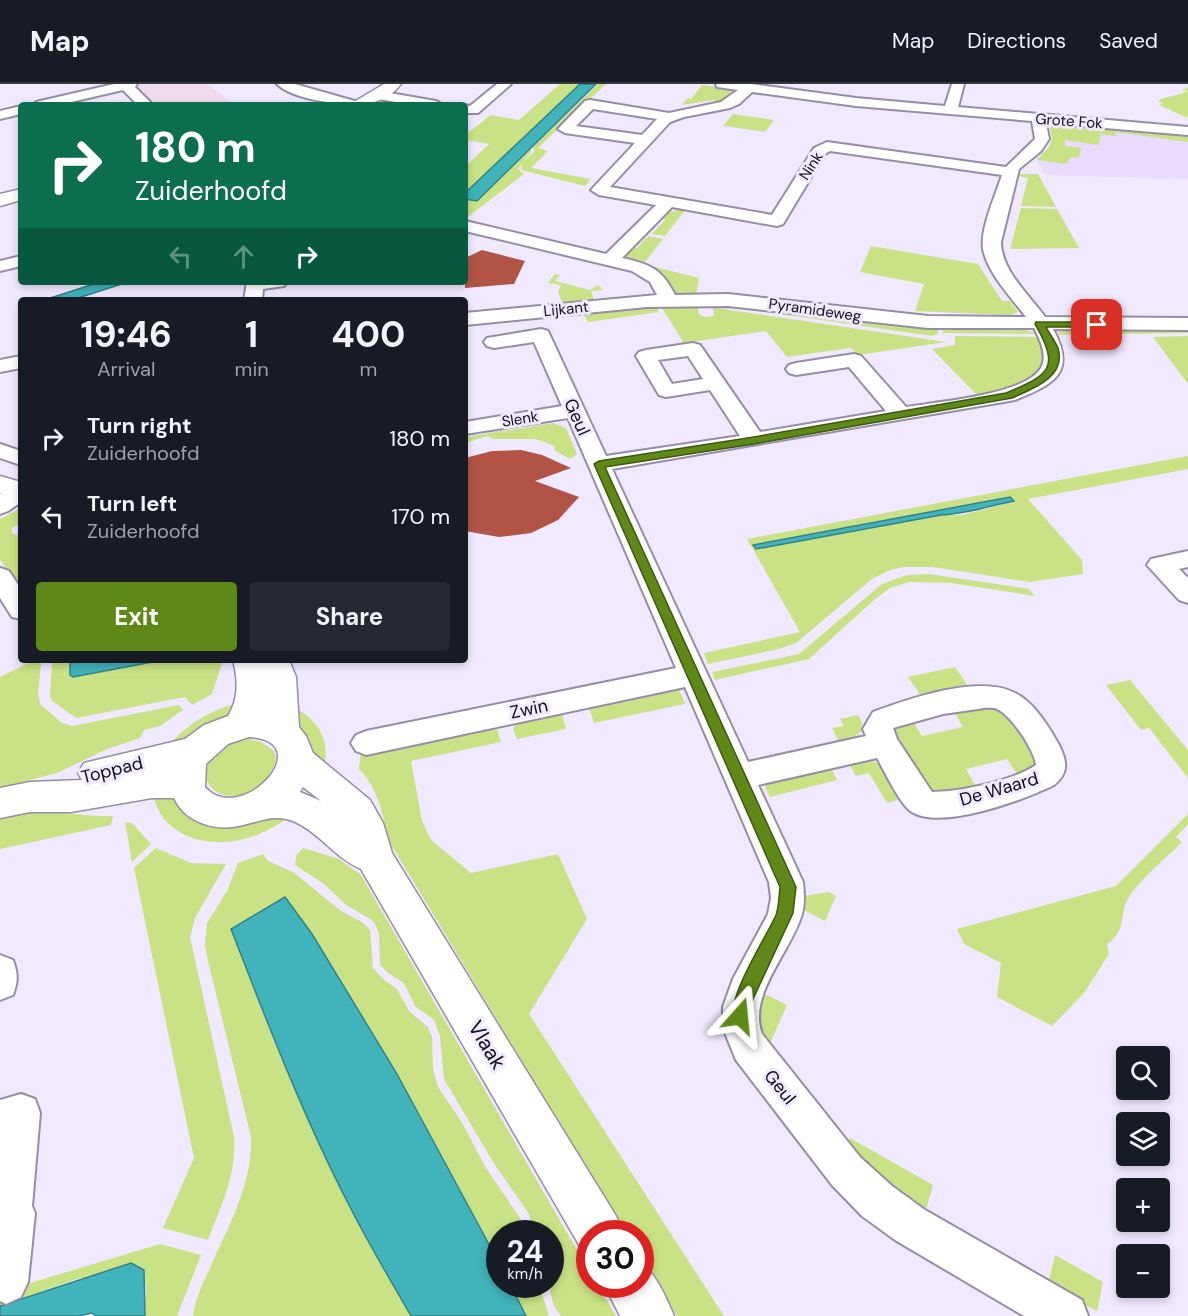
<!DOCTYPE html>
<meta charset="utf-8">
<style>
:root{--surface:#171b24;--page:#242831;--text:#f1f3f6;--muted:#9ea1a6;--line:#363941;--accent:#5e8919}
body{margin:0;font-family:"DM Sans",sans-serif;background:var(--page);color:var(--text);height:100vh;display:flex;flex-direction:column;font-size:22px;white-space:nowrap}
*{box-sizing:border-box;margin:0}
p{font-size:20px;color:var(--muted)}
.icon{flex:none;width:33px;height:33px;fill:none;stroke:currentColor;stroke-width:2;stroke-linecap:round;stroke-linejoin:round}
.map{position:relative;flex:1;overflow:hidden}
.panel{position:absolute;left:18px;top:213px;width:450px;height:366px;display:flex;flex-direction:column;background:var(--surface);border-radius:6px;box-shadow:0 3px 9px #0003}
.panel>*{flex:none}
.hud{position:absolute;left:18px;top:18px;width:450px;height:183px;border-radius:6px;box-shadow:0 3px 9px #0003;background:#0b6e4f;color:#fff;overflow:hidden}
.tools{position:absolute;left:1116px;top:962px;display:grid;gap:12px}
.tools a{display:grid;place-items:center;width:54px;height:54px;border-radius:6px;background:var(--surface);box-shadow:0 3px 9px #0003;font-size:30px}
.speed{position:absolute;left:486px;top:1136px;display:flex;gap:12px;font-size:30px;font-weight:700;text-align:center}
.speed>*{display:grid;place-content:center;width:78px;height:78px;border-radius:50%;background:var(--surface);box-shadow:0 3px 9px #0003;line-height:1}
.speed small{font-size:15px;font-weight:400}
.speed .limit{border:9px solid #d22;background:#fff;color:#111}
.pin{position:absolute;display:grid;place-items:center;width:51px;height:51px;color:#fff;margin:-26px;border-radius:12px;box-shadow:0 3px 9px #0006}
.me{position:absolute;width:66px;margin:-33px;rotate:18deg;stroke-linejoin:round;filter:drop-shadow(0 0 4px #0008)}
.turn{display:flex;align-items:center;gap:21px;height:126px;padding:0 18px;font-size:27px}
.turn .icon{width:78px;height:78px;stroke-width:2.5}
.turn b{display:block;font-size:42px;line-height:51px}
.lanes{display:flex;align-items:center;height:57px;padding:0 18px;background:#0003;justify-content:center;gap:30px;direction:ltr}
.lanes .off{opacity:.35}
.eta{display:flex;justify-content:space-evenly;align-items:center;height:102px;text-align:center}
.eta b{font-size:36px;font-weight:700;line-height:42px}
.primary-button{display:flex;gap:12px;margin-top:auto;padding:12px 18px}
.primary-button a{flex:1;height:69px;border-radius:6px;background:var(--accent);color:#fff;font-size:24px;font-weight:700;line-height:69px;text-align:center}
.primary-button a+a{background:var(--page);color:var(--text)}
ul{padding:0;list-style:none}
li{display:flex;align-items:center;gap:18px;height:78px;padding:0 18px}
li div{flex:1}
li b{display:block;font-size:22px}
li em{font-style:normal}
header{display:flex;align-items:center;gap:36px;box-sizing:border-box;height:84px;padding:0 30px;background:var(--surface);border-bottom:2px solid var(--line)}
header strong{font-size:28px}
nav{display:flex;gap:33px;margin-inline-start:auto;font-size:21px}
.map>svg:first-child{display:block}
.commercial{fill:#f0dcec}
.built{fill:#e8dbfe}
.green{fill:#c9e285;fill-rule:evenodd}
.water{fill:#41b3ba;stroke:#338289;stroke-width:1.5}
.building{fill:#b25445}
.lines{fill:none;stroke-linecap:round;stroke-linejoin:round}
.street-casing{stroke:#968da6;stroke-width:4}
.secondary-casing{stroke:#968da6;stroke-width:3}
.street{fill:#fff;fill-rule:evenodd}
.secondary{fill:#fff;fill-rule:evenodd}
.route{fill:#5e8919;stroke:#3d5910;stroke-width:1.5}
.labels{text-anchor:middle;stroke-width:6;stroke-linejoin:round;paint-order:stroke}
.far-street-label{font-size:15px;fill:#120f18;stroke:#f1e9ff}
.street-label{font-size:18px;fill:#120f18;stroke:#f1e9ff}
.near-street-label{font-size:21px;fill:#120f18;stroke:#f1e9ff}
</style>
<header>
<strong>Map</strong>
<nav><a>Map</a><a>Directions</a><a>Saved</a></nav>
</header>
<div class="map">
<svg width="1188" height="1232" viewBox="0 0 1188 1232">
<rect width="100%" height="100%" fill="#f1e9ff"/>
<path class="commercial" d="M141,0H207L235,21H153L136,4Z"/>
<path class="built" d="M1050,43L1188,51V95L1045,91L1036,74L1050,63L1053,55Z"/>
<path class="green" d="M560,0H580L465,109V83L489,60L465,56V51L491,31L519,36Z
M598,0H606L538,64L548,67L531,84L591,95L585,102L521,86L523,78L534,68L533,63Z
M702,1L731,5L732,7L718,19L714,16L682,21L688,14L691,15Z
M1188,3V34L1159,21L1163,19L1158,17C1167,11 1178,13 1187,7L1182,6Z
M733,30L774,36L765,48L723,42Z
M1057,40L1188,51V58L1116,48L1115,52L1100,50L1099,61L1065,56V62L1081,64L1079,74L1071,73L1066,80L1037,76C1047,62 1055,66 1050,43Z
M531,62V68L518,85L524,90L465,135V115L477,117Z
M1018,90H1038L1056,123L1021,122L1028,94L1018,92Z
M1021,124L1057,125L1079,164L1010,165Z
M678,126H685L665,152L652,150L665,136L663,133L667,129Z
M648,152L663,155L645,178L625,173L629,165L637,164Z
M871,162L978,180L1002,217H1010L1018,228L1010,231L915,227L924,200L860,188Z
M655,183L699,194L696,212L674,209L665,194L652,185Z
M555,190L560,191L555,197L590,206L598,201L603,206L591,207L594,216L562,219L558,208L561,201L548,199Z
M655,221L659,228L588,238L584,231L593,227Z
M716,221L939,242L938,250L932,252Z
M697,223L699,230L704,233L714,232L713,224H717L946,258L858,271L851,264L787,273L766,247L684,259L662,224Z
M943,243L1023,245L1037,250L943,249Z
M1188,244V249L1060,251L1058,248L1069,245Z
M955,252L1040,253C1058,299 1010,305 977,311L932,265L955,261Z
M1188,252V300L1153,253Z
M553,339L566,344L577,370L570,375L554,366L555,362L535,355H493L488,352L465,359V353Z
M1188,372V385L1028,415L1082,476L1083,490L1030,498L933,483H903L890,486L872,495L796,559L779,565L708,580L704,569L800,548L747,455ZM1009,413L1013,418L961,431H941L756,465L754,461Z
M21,424V439L12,444V449L21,453V508L0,475V435Z
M929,490L1029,505L1035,512L951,499L909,498L890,504L874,516L809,575L715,596L712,588L799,570L882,500L907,491Z
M34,576H38L41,580L38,610L40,620L62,639L72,642L179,621L183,626L160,642L144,646L140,654L107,665L57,689L0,704V593Z
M52,576H70V591L73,593L163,576H223L212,610L192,621L185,613L76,634L52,617L50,613Z
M955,583L970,605L924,616L908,593Z
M1130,596L1188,666V694L1149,644L1141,646L1106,601Z
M678,603L685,620L594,639L588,621Z
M239,619C232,642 187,654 167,663C187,640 210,626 239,619Z
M984,620L1011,629L1039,681L1019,693L1007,675L966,685L976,703L940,710L930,707L894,658L893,646L898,641L912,636L922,652L963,643L953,626Z
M293,623C320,636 330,657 324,686L303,660Z
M561,627L566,645L517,655L513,645L519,636Z
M858,631L862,639L861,648L846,659L840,660L832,644L844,642L840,635Z
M489,642L497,646L501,658L411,677L422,737L431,756L471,789L558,770L587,835L529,930L724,1232H677L641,1173L640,1149H626L387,754C383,728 378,705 359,685L361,668Z
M249,655L261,658L274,667C288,704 218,732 206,694C205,670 228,657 249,655Z
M866,674L887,684L905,714L887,719L869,689L856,692L847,676Z
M829,680L837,696L770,713L765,703L769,697Z
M153,709L262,732L290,733C276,742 261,751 244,755C207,765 160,752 153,709Z
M33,727C60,727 86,733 113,732L111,741L0,765V733Z
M1188,730V740L1176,753L1182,758C1165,775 1144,792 1130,811C1118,828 1128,847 1107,860L1109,870L1084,909L1052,942L997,913L1001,879L964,860L957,845L1116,802Z
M125,738L132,739L151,760L132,778Z
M156,764L191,779L226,780L195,834L190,853L234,1053C237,1090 221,1122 208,1156L163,1144L194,1074L134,784Z
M303,764L339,775L361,791L589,1187L590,1200H597L616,1232H561L554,1222L548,1200H550V1149H534L529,1130L493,1078L444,995L440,952L434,936L415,922L404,899L388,889L380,881L379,849L376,842L372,836L346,821L324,800L295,781L296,772Z
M263,770L268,777L293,788L341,827L362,838L370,846L373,884L383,895L397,905L409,927L428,943L432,954L433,985L438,1003L461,1037L486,1084L522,1137L525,1149H500L499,1179L397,990L312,851L285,813L231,844L275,959L305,1028L348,1120L411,1232H193C195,1215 203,1199 210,1184C228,1143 253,1099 251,1053L209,881L205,861L207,839L227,807L238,779Z
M829,808L836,812L825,837L802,825L803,812Z
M763,909L787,921L768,964C756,943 756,932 763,909Z
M850,1054L933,1101L925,1129L902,1116L847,1062Z
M160,1160L201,1171L177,1232H145L146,1200L80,1194L0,1222V1208Z
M1055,1171L1103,1198L1097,1227L1048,1200Z
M510,1200H539L549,1232H526Z"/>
<path class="water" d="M580,0H596L477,117L465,115V109Z
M100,198H128L72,216H44Z
M1010,413L1014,417C989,422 966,430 941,431L756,465L753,461Z
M70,576H163L73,593L70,591Z
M285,813L312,850L397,990L499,1179L500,1200H510L526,1232H411C390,1195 368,1159 349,1121C303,1032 267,938 231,845Z
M131,1179L144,1186L145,1232H96L92,1229L79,1232H0V1222Z"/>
<path class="building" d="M482,166L525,177L514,200L465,204V174Z
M521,366L542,371L571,384L535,397L579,413L558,436L531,449L499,453L465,447V374L492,367Z"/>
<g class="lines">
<g class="street-casing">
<path id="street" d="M114,0H137L135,3L153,21H138L123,6L58,21H34L36,18Z
M277,0H295L358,18L360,21C338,21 292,15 277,0Z
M497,0H511L478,29H465V21L470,22Z
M716,0H751L856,14L945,22L952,0H964L958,23L1188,43V51L1046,39L1049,55L1041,67L1019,85L1001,158C1001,186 1029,211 1045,233L1188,234V246L1053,245C1077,289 1054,300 1015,316L612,385L748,678L866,652L863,645L873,628C909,615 979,590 1015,609C1034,618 1049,643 1059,661C1067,677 1069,689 1054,701C1026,715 935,750 908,725C897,714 885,688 877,674L758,701L803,798C804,809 805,819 802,830C791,868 747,911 762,950L860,1073L892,1102L925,1126L1082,1216L1088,1232H1024L895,1156L862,1132L832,1101L736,976L723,944V923L733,895L768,830L771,814L769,798L685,603L366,671L356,667L351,659L356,651L366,647L676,584L568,334L465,350V338L562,322L534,258L494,264L487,262L484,258L487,254L541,245L548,247L606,372L740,352L710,306L666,313L659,311L636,272L639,268L646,266L693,259L700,261L760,348L886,327L849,283L796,291L789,289L786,285L789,281L796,279L854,270L861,272L906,323C937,318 1025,311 1041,284C1048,272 1040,255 1034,244H928L728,222L647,223L465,241V229L657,211L650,198L632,187L465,147V137L606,170L656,121L599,111L591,106L635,59L565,49L558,45L585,17L590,16L669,29L721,18L738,6L717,3ZM752,8L856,22L1032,37L1035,55L1006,83L827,58L814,64L772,131L610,103L670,38L684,33L730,24L739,20ZM593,25L657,35L642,51L576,42ZM830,67L1002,91C996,110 980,145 983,165C988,190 1011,213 1026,233L928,232L728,210L675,211C662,185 650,180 622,174L672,123L777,142L783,140L825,70ZM688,272L703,295L672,300L658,276ZM978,625C984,624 992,623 997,625C1012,632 1034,666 1036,681C1013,697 959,708 932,708L897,655L893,644L943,630Z
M378,7L436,17L443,21H413L373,14L371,11Z
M21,22V30L0,35V27Z
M21,172V182L0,187V177Z
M247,198H287L284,202L263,205L262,216H244Z
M21,272V284L0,288V276Z
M0,360L21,367V381L0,374Z
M21,400V418L8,427L0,430V410L12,402Z
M1188,467V483L1179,485L1188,494V519L1179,516L1147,481L1151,475Z
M0,484L9,487L21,505V535L12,533L0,514Z
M0,871L13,876C18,890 18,897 13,911L0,916Z
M21,1010L35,1015L40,1029L32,1122L35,1129L28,1198L21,1213L6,1220L0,1217V1016Z"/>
</g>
<g class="secondary-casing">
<path id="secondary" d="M384,0H401C388,17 369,21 349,21Z
M21,105V116L0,122V110Z
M0,392L21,398V416L0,409Z
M233,576H289L296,593L299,643L306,652L313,669L370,716L383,739L392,769L616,1132L623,1149H590V1169L582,1166L361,785C335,774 319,748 293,737C263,725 242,753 204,740C190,735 181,728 174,714H152L71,728H30L0,734V704L30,698L82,696L78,689L84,679L185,655L204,641L228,632C239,614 238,596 233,576ZM249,653C321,657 241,744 205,703L206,680L228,660ZM303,703L321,717L300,708Z
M640,1180C655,1186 668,1218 674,1232H620L604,1200H640Z"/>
</g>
<use href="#street" class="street"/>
<use href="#secondary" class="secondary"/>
</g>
<path class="route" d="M1036,238H1097L1102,241L1097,243H1046C1049,249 1055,257 1058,264C1067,293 1032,305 1012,314L754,360L605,383L796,803L793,829L753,915L746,938L740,940L734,938C725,915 766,854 776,831C779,823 779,812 780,803L594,380L599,377L754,353L1006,309C1049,291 1061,285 1035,240Z"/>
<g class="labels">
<g class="far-street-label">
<text transform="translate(1069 37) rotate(4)" y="5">Grote Fok</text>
<text transform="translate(811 82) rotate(-57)" y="5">Nink</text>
<text transform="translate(566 225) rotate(-6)" y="5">Lijkant</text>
<text transform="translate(815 226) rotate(8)" y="5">Pyramideweg</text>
<text transform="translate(520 335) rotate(-9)" y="5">Slenk</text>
</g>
<g class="street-label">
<text transform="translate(577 333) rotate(66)" y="6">Geul</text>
<text transform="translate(529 625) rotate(-12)" y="6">Zwin</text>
<text transform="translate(112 686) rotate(-14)" y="6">Toppad</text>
<text transform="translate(999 705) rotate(-16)" y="6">De Waard</text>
<text transform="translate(780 1003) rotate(51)" y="6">Geul</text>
</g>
<g class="near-street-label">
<text transform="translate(487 961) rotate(59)" y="7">Vlaak</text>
</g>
</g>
</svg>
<div class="tools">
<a><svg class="icon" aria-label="search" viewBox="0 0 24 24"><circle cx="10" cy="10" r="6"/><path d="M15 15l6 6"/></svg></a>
<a><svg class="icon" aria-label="layers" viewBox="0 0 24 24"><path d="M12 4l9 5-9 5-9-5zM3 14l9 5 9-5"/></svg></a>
<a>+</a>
<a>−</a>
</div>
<div class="speed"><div>24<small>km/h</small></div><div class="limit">30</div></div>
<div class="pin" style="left:1097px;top:241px;background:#d93025"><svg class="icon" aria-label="arrive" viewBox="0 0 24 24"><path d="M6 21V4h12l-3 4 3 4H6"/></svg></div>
<svg class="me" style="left:740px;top:932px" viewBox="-20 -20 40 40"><path d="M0-17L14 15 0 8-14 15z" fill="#5e8919" stroke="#fff" stroke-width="4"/></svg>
<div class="hud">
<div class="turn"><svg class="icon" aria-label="right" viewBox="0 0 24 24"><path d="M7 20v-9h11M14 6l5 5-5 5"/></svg><div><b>180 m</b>Zuiderhoofd</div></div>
<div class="lanes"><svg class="icon off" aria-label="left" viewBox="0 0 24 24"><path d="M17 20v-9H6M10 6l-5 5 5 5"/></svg><svg class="icon off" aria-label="ahead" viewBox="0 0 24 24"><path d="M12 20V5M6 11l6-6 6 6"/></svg><svg class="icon" aria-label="right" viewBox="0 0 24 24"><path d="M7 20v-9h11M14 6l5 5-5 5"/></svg></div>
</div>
<section class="panel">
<div class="eta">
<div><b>19:46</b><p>Arrival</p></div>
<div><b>1</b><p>min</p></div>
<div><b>400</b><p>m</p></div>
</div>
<ul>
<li><svg class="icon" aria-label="right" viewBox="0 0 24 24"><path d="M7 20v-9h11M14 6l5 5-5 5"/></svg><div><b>Turn right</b><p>Zuiderhoofd</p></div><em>180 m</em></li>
<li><svg class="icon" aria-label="left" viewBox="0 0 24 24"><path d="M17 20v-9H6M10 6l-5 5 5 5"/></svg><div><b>Turn left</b><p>Zuiderhoofd</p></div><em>170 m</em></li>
</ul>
<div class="primary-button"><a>Exit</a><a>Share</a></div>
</section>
</div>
